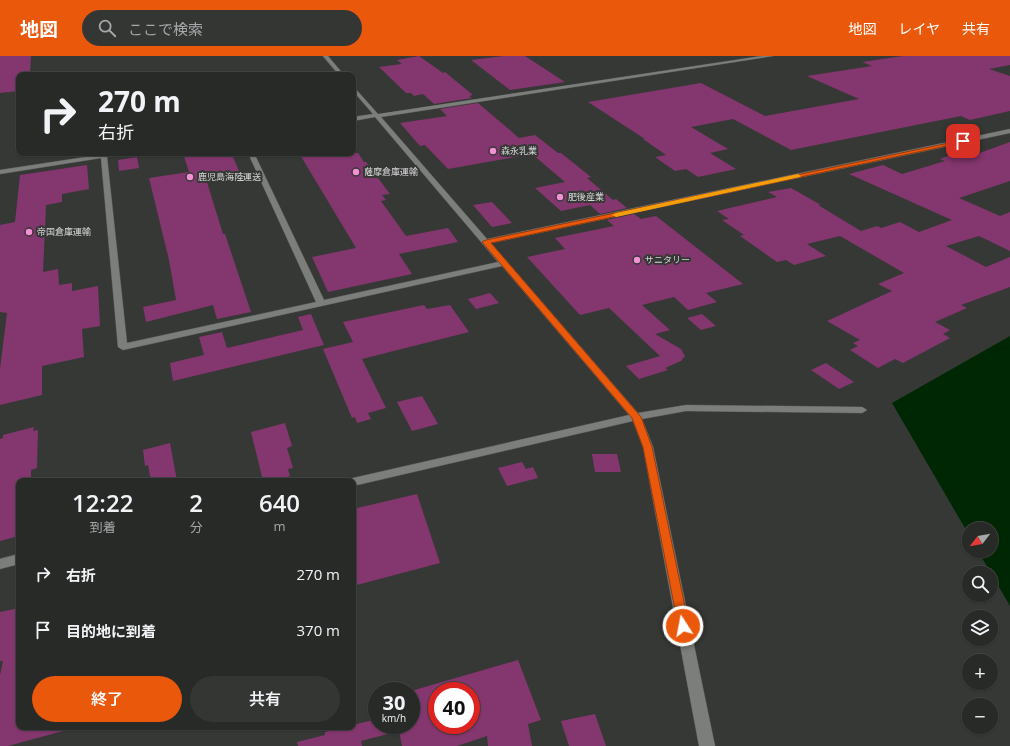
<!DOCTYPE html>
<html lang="ja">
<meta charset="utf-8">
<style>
:root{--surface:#282a28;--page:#343634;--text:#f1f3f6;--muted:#a5a7a8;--line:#444645;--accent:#ea580c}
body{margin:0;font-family:"Open Sans","Noto Sans JP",sans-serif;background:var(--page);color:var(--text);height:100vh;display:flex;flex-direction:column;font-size:15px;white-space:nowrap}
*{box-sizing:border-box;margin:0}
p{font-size:13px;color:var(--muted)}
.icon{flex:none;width:22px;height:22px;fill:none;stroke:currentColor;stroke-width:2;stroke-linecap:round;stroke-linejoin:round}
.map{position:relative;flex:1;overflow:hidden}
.sheet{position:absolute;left:16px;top:422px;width:340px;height:252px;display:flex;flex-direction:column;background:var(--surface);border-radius:8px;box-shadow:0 1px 3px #0004,0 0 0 1px var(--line)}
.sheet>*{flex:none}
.hud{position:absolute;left:16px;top:16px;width:340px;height:84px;border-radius:8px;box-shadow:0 1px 3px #0004,0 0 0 1px var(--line);background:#282a28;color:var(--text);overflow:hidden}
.needle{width:26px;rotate:239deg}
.fabs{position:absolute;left:962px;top:466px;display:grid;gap:8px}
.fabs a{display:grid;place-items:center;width:36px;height:36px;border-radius:50%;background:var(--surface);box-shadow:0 1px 3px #0004,0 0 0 1px var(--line);font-size:20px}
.speed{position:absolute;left:368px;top:626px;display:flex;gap:8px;font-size:20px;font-weight:700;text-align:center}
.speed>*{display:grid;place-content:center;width:52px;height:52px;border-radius:50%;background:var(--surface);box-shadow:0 1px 3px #0004,0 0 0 1px var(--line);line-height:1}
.speed small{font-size:10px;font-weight:400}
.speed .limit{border:6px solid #d22;background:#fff;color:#111}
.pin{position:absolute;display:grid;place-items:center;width:34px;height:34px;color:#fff;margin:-17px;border-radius:8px;box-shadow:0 2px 6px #0006}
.me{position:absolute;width:44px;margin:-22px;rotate:349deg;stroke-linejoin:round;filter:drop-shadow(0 0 3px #0008)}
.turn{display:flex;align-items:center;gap:14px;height:84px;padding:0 16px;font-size:18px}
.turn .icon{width:52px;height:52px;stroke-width:2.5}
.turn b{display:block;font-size:28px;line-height:34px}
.eta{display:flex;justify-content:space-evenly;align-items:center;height:68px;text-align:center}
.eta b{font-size:24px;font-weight:600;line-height:28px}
.cta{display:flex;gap:8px;margin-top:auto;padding:8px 16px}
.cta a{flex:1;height:46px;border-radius:24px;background:var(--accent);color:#fff;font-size:16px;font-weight:600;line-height:46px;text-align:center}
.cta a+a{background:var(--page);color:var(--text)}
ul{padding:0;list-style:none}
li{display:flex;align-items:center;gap:12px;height:56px;padding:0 16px}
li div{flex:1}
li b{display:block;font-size:15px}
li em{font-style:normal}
header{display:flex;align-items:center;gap:24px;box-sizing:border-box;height:56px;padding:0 20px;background:var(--accent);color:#fff}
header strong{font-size:19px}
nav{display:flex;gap:22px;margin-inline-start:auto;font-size:14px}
.search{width:280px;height:36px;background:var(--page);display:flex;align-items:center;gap:10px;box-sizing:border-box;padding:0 14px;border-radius:22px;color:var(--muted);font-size:15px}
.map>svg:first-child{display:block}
.water{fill:#002704}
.building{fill:#84366e;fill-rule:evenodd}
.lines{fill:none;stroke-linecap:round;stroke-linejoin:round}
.minor-casing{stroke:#555655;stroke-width:1}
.minor{fill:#7b7e7b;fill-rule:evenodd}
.route{fill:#ea580c;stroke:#983908}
.slow{fill:#f59e0b}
.poi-dot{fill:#f491d4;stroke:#363836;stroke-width:1.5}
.labels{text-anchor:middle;stroke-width:4;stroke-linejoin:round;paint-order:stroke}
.far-poi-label{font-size:9px;fill:#d4d5d4;stroke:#363836;text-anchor:start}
</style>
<header>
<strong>地図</strong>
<div class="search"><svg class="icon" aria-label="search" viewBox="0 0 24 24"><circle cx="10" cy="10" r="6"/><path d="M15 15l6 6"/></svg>ここで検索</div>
<nav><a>地図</a><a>レイヤ</a><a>共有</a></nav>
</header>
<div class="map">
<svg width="1010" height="690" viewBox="0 0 1010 690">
<rect width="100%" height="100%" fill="#363836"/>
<path class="water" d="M1010,280V550L978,495H991V473H969V479L892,347Z"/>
<path class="building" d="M0,0H31L30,16L19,17V35L0,37Z
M419,0L443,17L445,16L473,39L469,40L472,42L434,48L423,38L414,40L411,37H406L379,11L402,8L397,4Z
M504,0H525L565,26L510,34L471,4Z
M903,0H1010V9L989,13L1010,20V55L970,64L961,60L791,94L733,63L691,71L728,93L710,97L736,113L698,121L686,113L675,115L655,101L666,99L643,83H645L588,46L701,27L765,60L859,43L807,20L872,10L862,6Z
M478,47L519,82L535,79L558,97H561L591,121L587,122L613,144L616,143L627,152L600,158L590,149L561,155L535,132L565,126L532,98L448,113L425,89L420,90L400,67L447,60L440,53Z
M1010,86V125L959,142L1000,160L1010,156V195L979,180L946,190L986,211L1010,201V231L961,249L967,252L935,266L950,274L943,278L950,282L903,307L895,303L878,312L850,294L858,290L853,287L860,284L827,265L892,235L878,228L904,217L840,180L807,188L826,200L794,209L786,204L777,206L740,180L744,179L722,164L729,163L717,155L777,141L768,136L791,132L821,149H818L861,175L877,170L881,172L900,166L919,176L952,164L849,118L883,109L902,118L945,105L940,103L963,94L974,99Z
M183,97H231L240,117L206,123L223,178H225L251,256L217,263L213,249L146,266L143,251L176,244L169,204L149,122L189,116Z
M299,97H358L364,106H366L390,138L382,139L386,144L381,145L406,180L448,172L458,186L399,198L412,218L328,236L312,201L356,192Z
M137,101L139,112L119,115L118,104Z
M87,109L89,133L62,138V146L46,149L43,216L58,213L59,229L72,227V235L98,230L100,270L82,273L84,301L42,310V339L0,349V313L7,257L0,256V169L15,166L20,119Z
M492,146L512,167L492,171L473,149Z
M634,158L641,163L656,160L743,228L706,237L717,246L688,254L674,241L642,249L670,274L655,278L681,293L685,300L681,305L665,312L668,314L639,323L626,310L660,300L609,252L580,259L527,201L565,193L555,182L614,170L607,164Z
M490,237L499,247L476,253L468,243Z
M424,249L427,253L450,249L469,276L362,303L386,352L368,357L371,363L357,367L355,361L352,362L323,293L353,286L343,266Z
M311,258L324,289L173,325L170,307L204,299L199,281L222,276L227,292L303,274L298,261Z
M702,258L716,270L701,274L687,262Z
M826,307L854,326L839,333L811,314Z
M422,340L438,368L412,375L397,346Z
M285,367L292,390L287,392L293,412L288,413L290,420L273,425H263L251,376Z
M34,371L33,375L38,374L37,412L31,414V425H19V480L0,485V383L3,382V379Z
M170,387L177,425H151L148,409L145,410L143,394Z
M592,398H617L621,416H595Z
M522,406L526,413L533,411L538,422L507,430L498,412Z
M417,438L440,507L353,530V453Z
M19,552V671H63V675L8,690H0V619L3,605H0V556Z
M518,604L541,664L528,668L532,690H488L487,680L457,690H402L399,675L361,685L362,690H298L297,686L325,679V676L346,671H353V669L377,663V669H411V635ZM437,635H471V669H437Z
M595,658L606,690H569L561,665Z"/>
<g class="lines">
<g class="minor-casing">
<path id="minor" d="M323,0H328L344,19H339Z
M762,0H773L381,61L487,183L1010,73V77L491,187L638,357L686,349L862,351L867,354L862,357L686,355L642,363L653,391L715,690H699L643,391L633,365L353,430V425H348L353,422L629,359L502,210L123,294L118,291L101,102L0,118V114L112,97H127L107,101L127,287L316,246L248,97H254L324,244L498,206L375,61L353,65V61L373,58L353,35V30L378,58Z
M19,498V508L0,513V503Z"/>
</g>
<use href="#minor" class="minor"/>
</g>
<path class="route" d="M963,84H965V86L491,187L641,361L652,391L689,570L687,574L683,576L679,574L643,391L632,362L482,186L486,184Z"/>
<path class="slow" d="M798,118L801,120L800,121L616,161L612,159L616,157Z"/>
<g class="poi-dot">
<circle cx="493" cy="95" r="4"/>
<circle cx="356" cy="116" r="4"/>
<circle cx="190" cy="121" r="4"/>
<circle cx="560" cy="141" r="4"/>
<circle cx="29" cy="176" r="4"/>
<circle cx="637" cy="204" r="4"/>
</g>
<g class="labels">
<g class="far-poi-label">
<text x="501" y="98">森永乳業</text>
<text x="364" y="119">薩摩倉庫運輸</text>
<text x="198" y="124">鹿児島海陸運送</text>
<text x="568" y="144">肥後産業</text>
<text x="37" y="179">帝国倉庫運輸</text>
<text x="645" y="207">サニタリー</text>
</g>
</g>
</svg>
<div class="fabs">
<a><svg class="needle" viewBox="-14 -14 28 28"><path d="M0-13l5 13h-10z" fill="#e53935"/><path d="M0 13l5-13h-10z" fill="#a5a7a8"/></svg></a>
<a><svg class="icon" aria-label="search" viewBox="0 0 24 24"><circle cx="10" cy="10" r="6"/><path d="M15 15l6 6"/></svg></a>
<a><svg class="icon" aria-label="layers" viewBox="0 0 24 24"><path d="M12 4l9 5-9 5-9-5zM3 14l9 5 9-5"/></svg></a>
<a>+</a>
<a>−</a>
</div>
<div class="speed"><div>30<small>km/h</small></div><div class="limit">40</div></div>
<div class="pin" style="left:963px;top:85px;background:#d93025"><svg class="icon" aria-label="arrive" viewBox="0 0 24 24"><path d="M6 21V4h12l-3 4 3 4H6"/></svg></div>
<svg class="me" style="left:683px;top:570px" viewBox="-20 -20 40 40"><circle r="17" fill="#ea580c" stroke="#fff" stroke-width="3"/><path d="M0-11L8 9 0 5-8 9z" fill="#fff"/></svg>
<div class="hud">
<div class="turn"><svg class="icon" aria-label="right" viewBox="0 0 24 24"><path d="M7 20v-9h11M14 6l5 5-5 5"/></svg><div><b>270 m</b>右折</div></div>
</div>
<section class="sheet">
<div class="eta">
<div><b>12:22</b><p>到着</p></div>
<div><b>2</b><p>分</p></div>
<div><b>640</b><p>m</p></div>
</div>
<ul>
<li><svg class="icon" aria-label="right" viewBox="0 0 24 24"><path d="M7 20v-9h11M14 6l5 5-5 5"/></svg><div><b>右折</b></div><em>270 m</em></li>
<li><svg class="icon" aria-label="arrive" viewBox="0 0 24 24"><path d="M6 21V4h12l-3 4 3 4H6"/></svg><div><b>目的地に到着</b></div><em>370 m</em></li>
</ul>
<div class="cta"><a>終了</a><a>共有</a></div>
</section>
</div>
